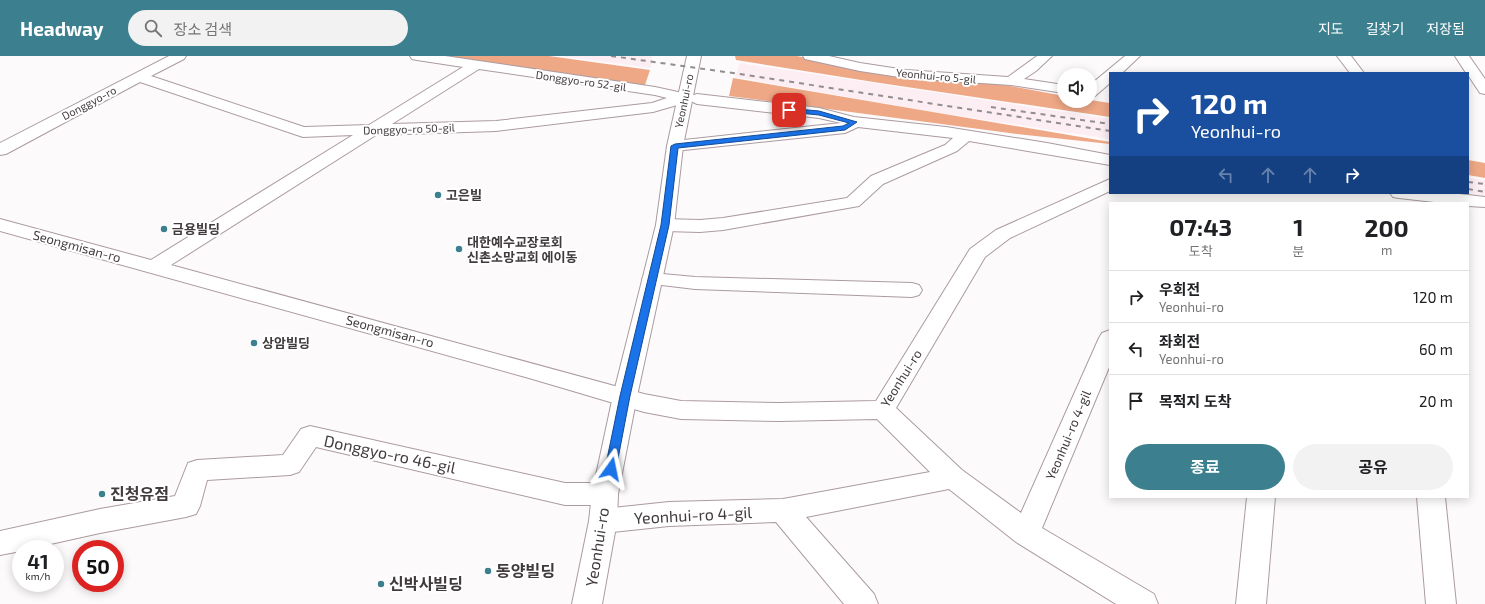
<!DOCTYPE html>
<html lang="ko">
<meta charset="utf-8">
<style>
:root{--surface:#fff;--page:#f2f2f2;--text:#202124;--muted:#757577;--line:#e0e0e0;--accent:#3c808f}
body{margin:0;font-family:"Exo 2","Noto Sans KR",sans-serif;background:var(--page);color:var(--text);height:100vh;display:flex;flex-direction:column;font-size:15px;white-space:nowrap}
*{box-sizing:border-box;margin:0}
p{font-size:13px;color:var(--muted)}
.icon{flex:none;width:22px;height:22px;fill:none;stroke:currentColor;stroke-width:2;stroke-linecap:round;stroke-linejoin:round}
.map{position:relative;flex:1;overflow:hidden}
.sheet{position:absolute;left:1109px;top:146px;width:360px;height:296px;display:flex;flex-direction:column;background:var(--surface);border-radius:0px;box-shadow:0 2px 10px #0003}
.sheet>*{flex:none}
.hud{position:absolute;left:1109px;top:16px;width:360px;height:122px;border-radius:0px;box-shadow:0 2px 10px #0003;background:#1a4fa0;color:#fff;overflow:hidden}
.tools{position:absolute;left:1057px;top:12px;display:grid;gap:8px}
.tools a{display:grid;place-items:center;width:40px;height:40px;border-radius:50%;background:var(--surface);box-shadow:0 2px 10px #0003;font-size:20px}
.speed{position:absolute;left:12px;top:484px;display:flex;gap:8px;font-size:20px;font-weight:700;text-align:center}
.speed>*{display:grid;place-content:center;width:52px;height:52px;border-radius:50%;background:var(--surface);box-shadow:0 2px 10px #0003;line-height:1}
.speed small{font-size:10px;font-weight:400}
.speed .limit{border:6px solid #d22;background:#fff;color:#111}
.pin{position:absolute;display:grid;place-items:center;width:34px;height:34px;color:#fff;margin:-17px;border-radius:8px;box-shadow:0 2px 6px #0006}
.me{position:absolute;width:44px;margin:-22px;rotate:12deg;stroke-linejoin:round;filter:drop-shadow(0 0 3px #0008)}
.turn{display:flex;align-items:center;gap:14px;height:84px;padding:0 16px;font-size:18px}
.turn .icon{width:52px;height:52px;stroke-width:2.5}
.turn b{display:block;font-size:28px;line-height:34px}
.lanes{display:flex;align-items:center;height:38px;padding:0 16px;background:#0003;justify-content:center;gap:20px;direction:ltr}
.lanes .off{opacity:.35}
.eta{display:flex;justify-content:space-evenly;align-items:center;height:68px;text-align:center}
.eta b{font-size:24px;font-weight:700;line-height:28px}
.cta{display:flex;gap:8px;margin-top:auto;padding:8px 16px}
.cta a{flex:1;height:46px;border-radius:24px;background:var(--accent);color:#fff;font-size:16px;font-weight:700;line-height:46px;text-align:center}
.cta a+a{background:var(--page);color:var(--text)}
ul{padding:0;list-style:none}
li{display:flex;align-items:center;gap:12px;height:52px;padding:0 16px;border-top:1px solid var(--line)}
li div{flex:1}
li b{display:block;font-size:15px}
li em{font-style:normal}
header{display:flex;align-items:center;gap:24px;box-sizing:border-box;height:56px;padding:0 20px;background:var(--accent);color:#fff}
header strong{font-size:19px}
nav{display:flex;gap:22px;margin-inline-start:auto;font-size:14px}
.search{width:280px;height:36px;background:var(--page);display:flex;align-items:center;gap:10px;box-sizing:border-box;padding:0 14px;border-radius:22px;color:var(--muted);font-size:15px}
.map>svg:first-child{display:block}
.built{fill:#fdeef4}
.forest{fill:#eea886}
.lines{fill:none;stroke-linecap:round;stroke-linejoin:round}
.minor-casing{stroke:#ab9ba1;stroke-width:2}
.major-casing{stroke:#ab9ba1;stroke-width:2}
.minor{fill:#fff;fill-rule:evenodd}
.major{fill:#fff;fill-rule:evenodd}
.rail{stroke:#928d8f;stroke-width:2;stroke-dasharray:5 5;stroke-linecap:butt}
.route{fill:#1a73e8;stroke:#114b97}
.poi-dot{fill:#3c808f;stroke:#fff;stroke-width:1.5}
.labels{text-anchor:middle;stroke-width:4;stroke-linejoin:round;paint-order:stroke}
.far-street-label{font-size:11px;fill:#423b3e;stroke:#fff}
.poi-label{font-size:13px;font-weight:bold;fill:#423b3e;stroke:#fff;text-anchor:start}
.street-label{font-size:13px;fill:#423b3e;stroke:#fff}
.near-street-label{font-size:16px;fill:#423b3e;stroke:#fff}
.near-poi-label{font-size:16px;font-weight:bold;fill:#423b3e;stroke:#fff;text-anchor:start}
</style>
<header>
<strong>Headway</strong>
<div class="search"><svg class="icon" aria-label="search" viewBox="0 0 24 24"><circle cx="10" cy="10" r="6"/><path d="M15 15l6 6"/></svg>장소 검색</div>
<nav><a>지도</a><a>길찾기</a><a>저장됨</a></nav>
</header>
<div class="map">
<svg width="1485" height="548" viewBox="0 0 1485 548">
<rect width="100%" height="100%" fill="#fdfafb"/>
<path class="built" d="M561,0H652L651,12Z
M740,7L1110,63V83L934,56L735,21Z
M1468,122L1485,124V142L1453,137H1468Z"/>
<path class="forest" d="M433,0H549L650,14L645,29Z
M735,0H797L863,14L923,22L1005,29L1064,40V45L1090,44L1110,47V61L880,27L736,4Z
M733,22L1110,86V88L1017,78L729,40Z
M1468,104L1485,107V122L1468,119Z"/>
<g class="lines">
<g class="minor-casing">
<path id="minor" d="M169,0H186L184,3L151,20L304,71L369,69L463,11L417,4L412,3L410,0H445L655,31L687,38L691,40L697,38L819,52L854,61L946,71L1047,87L1110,99V109L969,85L957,95L883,128L859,150L723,174L700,176L665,175L658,173L656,169L658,165L665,163L700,164L723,162L847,142L871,120L945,89L953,82L858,71L845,77L675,95L669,93L667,90L669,87L675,85L841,67L819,62L697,48L691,45L653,56L496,75L376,79L171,209L644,338L681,345L779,347L876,345L970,193L996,174L1110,123V135L1010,182L985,201L896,352L962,414L1021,457L1099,282L1102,277L1110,274V309L1042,472L1154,538L1158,548H1116L1016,486L949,433L806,461L874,538L878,548H844L776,466L669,470L603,477L593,473L589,465L593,457L603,453L669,446L783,443L930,416L877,363L779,365L681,363L644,356L529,322L0,175V163L151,204L353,79L303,81L297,79L140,26L6,98L0,99V87ZM479,13L655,39L667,42L652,47L496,65L392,68Z
M803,0H829L860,7L906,14L1008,21L1037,0H1052L1036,15L1024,23L1064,29V37L1011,29L906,22L860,15L805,3Z
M1125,0H1140L1122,17H1110V27L1095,40L1090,41V29Z
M1337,0H1351L1364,17H1350Z
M1455,0H1469L1485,23V38L1480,37L1468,19V17H1466Z
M1390,137H1451L1485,141V151L1468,150V147H1443L1399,142L1393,141Z
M652,217L695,221L912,227L919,229L922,234L919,239L912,241L695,233L645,227L642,223L645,219Z
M310,370L565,427H605L615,430L618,438L615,446L605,449H565L316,391L299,416L290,419L207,424L200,450L196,458L186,461L100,477L28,493H21V495L0,499V475L100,453L175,440L188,407L197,404L283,399L301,373Z
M1247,441H1275L1266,548H1236Z
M1417,441H1445L1456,548H1426Z"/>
</g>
<g class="major-casing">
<path id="major" d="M687,0H701L683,90L674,169L637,340L618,438L617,465L602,548H572L589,465L592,438L613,340L656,169L667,90Z"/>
</g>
<use href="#minor" class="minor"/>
<use href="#major" class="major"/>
<path class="rail" d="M611,0L740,18L1110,75
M991,51L1110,68
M1468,126L1485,128
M1468,133L1485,136"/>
</g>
<path class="route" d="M787,52L819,55L857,66L845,74L678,92L669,169L630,340L616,413L615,416L611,418L607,416L605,413L620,340L661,169L671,90L675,88L843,70L849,67L819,59L789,56L787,55Z"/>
<g class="poi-dot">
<circle cx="438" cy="139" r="4"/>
<circle cx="164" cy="173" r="4"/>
<circle cx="459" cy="193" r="4"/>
<circle cx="254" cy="287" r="4"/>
<circle cx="102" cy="438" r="4"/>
<circle cx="488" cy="515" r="4"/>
<circle cx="381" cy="528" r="4"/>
</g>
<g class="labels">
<g class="far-street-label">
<text transform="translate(936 20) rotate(5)" y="4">Yeonhui-ro 5-gil</text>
<text transform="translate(581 25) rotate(8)" y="4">Donggyo-ro 52-gil</text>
<text transform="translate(684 45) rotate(-78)" y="4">Yeonhui-ro</text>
<text transform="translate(89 47) rotate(-28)" y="4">Donggyo-ro</text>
<text transform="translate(409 73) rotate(-2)" y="4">Donggyo-ro 50-gil</text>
</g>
<g class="poi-label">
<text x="446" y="144">고은빌</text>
<text x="172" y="178">금용빌딩</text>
<text x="467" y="191">대한예수교장로회<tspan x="467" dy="15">신촌소망교회 에이동</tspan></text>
<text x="262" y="292">상암빌딩</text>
</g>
<g class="street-label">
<text transform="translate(77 190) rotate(15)" y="5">Seongmisan-ro</text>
<text transform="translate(390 275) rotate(15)" y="5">Seongmisan-ro</text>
<text transform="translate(901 322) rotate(-58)" y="5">Yeonhui-ro</text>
<text transform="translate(1068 379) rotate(-67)" y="5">Yeonhui-ro 4-gil</text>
</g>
<g class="near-street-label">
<text transform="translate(390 398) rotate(12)" y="6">Donggyo-ro 46-gil</text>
<text transform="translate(693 459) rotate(-3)" y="6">Yeonhui-ro 4-gil</text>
<text transform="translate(597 491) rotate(-81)" y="6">Yeonhui-ro</text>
</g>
<g class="near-poi-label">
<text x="110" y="444">진청유점</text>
<text x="496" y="521">동양빌딩</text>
<text x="389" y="534">신박사빌딩</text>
</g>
</g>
</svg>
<div class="tools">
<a><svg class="icon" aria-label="sound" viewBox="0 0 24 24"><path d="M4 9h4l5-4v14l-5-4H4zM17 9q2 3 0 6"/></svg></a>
</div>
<div class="speed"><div>41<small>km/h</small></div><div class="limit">50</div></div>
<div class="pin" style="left:789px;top:54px;background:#d93025"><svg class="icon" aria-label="arrive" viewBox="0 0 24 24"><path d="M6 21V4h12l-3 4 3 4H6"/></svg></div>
<svg class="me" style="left:611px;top:413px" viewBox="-20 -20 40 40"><path d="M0-17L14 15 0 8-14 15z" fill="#1a73e8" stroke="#fff" stroke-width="4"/></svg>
<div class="hud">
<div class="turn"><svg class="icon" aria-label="right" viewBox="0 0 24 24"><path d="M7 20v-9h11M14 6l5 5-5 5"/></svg><div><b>120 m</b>Yeonhui-ro</div></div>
<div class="lanes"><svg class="icon off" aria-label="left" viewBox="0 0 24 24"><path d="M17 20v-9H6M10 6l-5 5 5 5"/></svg><svg class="icon off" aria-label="ahead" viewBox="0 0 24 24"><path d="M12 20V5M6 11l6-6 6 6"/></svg><svg class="icon off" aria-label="ahead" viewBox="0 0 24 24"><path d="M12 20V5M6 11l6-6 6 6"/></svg><svg class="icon" aria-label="right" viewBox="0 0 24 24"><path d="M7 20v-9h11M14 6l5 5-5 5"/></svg></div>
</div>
<section class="sheet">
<div class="eta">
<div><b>07:43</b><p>도착</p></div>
<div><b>1</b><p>분</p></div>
<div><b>200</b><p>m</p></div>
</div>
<ul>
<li><svg class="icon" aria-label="right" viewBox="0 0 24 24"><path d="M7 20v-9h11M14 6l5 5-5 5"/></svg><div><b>우회전</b><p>Yeonhui-ro</p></div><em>120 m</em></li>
<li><svg class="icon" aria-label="left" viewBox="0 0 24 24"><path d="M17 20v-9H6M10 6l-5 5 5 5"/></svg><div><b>좌회전</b><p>Yeonhui-ro</p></div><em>60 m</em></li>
<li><svg class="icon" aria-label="arrive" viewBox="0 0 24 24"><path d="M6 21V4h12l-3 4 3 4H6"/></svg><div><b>목적지 도착</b></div><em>20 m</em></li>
</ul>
<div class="cta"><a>종료</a><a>공유</a></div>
</section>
</div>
